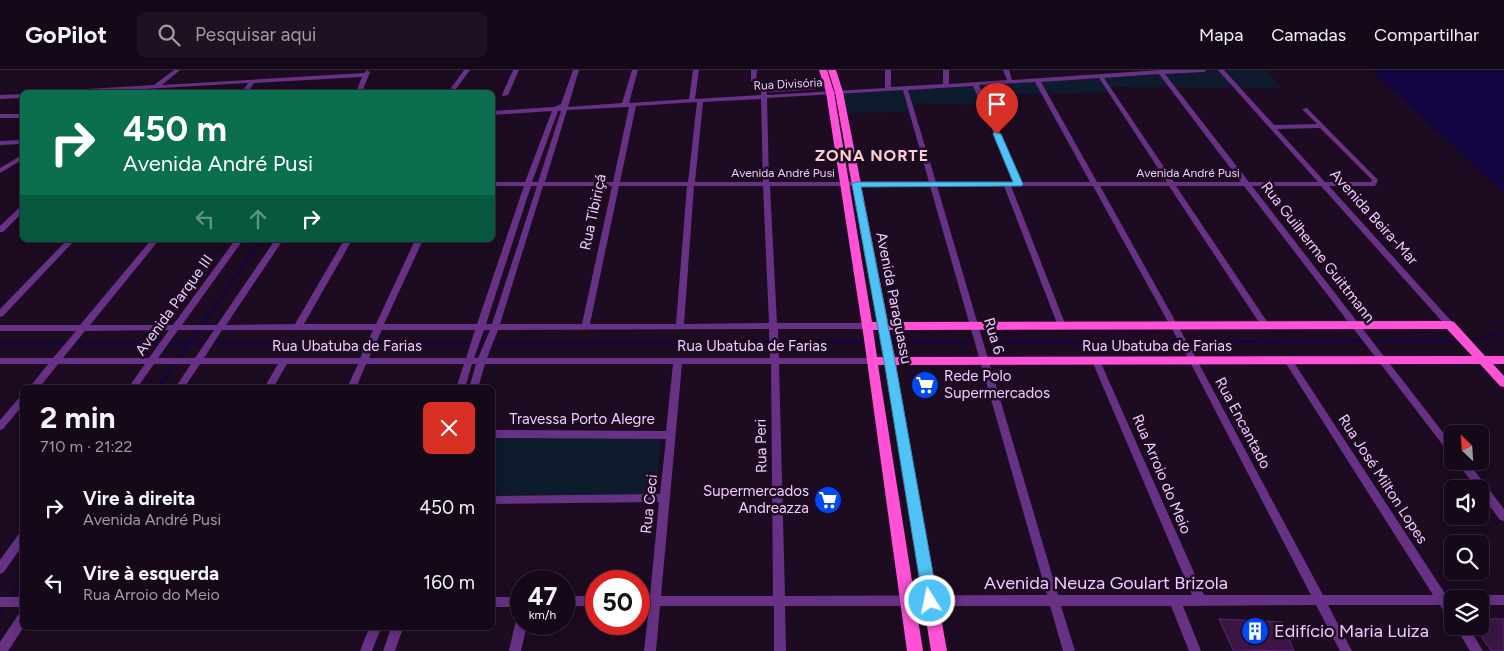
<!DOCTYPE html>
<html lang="pt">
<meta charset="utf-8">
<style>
:root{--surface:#150819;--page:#1e1122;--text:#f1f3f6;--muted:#9d9aa2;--line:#342938}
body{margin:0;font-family:Figtree,sans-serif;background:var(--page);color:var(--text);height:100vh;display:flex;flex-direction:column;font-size:19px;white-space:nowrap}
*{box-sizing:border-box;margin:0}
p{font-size:16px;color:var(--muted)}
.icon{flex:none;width:28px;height:28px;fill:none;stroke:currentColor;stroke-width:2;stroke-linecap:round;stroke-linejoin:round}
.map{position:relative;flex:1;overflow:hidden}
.side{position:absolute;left:20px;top:315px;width:475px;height:245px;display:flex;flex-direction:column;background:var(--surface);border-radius:8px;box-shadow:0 2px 12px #0003,0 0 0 1px var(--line)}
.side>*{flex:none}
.hud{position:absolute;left:20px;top:20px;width:475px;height:152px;border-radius:8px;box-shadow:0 2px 12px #0003,0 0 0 1px var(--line);background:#0b6e4f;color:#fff;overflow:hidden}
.needle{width:32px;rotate:335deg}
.tools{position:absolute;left:1444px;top:355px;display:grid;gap:10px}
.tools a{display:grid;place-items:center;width:45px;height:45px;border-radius:8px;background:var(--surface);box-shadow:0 2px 12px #0003,0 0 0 1px var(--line);font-size:25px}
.speed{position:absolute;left:510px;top:500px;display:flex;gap:10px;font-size:25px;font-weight:700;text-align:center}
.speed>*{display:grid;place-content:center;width:65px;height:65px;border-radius:50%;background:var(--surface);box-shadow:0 2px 12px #0003,0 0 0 1px var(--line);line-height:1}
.speed small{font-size:12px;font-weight:400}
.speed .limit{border:8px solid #d22;background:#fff;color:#111}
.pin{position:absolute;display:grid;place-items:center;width:42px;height:42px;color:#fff;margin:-51px -21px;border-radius:50% 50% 50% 0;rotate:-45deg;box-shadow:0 0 5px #0007}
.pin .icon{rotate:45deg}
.me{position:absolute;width:55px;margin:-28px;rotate:350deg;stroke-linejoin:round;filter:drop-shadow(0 0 4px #0008)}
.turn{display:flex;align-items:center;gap:18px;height:105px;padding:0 20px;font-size:22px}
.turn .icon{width:65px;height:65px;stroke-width:2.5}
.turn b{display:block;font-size:35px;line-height:42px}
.lanes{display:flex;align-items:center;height:48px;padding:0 20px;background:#0003;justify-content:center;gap:25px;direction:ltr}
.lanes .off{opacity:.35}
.round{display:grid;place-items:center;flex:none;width:52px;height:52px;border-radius:8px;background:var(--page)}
.head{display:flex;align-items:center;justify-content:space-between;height:85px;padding:0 20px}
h1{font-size:30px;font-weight:700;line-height:38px}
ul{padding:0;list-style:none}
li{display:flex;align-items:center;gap:15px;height:75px;padding:0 20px}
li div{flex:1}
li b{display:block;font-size:19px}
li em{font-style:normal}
header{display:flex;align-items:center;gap:30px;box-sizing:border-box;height:70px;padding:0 25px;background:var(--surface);border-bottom:1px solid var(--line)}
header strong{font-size:24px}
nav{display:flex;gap:28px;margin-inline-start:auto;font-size:18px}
.search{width:350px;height:45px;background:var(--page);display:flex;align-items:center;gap:12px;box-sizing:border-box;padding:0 18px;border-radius:8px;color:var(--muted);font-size:19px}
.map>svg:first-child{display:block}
.green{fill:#0e1b2c}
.water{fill:#130541}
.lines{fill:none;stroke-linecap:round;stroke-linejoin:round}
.stream-far1{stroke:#130541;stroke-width:2.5}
.stream{stroke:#130541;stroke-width:3}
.building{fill:#3b1544;stroke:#632572}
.minor{fill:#673185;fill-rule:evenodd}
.major{fill:#ff52d7;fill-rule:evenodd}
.route{fill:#4fc3f7;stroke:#337fa1}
.labels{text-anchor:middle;stroke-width:5;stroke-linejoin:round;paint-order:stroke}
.far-street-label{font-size:12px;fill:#f0cbff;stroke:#1c0b21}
.street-label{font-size:15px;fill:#f0cbff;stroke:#1c0b21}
.poi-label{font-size:15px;fill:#f0cbff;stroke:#1c0b21;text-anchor:start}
.far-district-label{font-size:16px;font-weight:bold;letter-spacing:1px;fill:#ffcdcf;stroke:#1c0b21}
.near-street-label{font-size:18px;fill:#f0cbff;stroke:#1c0b21}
.near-poi-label{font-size:18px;fill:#f0cbff;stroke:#1c0b21;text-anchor:start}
</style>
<header>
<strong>GoPilot</strong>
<div class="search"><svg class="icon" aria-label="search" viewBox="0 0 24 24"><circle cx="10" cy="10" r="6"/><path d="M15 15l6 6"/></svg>Pesquisar aqui</div>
<nav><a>Mapa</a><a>Camadas</a><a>Compartilhar</a></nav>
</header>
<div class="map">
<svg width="1504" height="581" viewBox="0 0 1504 581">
<rect width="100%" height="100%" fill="#1c0b21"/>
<path class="green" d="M1236,0H1266L1281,18L1105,17L1107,23L984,24L981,35L912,33L905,42L846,43L841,23Z
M493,368H661L656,425H493Z"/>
<path class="water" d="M1371,0H1504V123Z"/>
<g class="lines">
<path class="stream-far1" d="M1370,271H1460
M1470,271L1504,262
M780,272H866
M872,272H884
M889,272H971
M996,272L1365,271
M0,273H68
M74,273H161
M166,273H368
M374,273H486
M491,273L768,272
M158,318L261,170"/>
<path class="stream" d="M14,524L22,512
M0,544L3,541"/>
</g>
<path class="building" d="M813,10L816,19L769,22L768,12Z
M1219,549L1282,552L1294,581L1233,580Z
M1480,549H1504V581H1491L1474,556H1480Z"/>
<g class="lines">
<path class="minor" d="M174,0H180L162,15L364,3L367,0L370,2L362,22H356L362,7L254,13L248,22H242L248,13L91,22H66L69,20L154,15Z
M464,0H470L456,19H452L451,18Z
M513,0H519L508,25L503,26L502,25Z
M573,0H579L568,37L622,33L632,0H638L629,33L689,29L693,0H699L695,29L761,25V15L764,13L767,15V25L885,18V0H891V17L943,14V0H949V14L1007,10L1003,0H1009L1012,10L1160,0H1207L1204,2L1165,4L1249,112H1318L1218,0H1224L1274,55L1317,54L1302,39L1307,38L1378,110L1376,115L1374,116H1329L1453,253L1454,255L1453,257H1447L1321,116H1252L1452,374V384L1449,383L1244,116H1176L1268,253L1269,255L1265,258L1262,257L1169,116H1100L1197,290L1323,525H1433L1285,292L1284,290L1285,288H1291L1446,525L1456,526L1457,529H1452V549L1448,548L1440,535H1328L1352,581H1340L1316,535L1183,536L1201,581H1189L1171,536H1061L1075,581H1063L1050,536H785L786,581H774V536H660L656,581H644L649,536H639V526H650L659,432L492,434V426L660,424L666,369L492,368V360L666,361L673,294H485L478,318H469L476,294H472L465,318H456L464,294H366L356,318H347L358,294H287L273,318H264L278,294H200L184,318H175L191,294H154L137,318H128L145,294H58L39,318H29L48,294H0V288H53L76,261H0V255H80L151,170H159L90,255H173L235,170H243L182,255H217L275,170H283L226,255L295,254L344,170H352L304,254H376L415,170H423L384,254H477L524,116H492V112H525L552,41L492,45V41L554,37L561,34ZM1159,4L1241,112H1174L1104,8ZM1099,8L1167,112H1097L1041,12ZM1035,12L1090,112H1022L979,15ZM973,16L1015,112H936L908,20ZM903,20L929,112H769L767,28ZM761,29L763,112H695L703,32ZM697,32L688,112H620L636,36ZM629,37L613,112H545L567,40ZM558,41H561L538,112H532ZM1320,58L1372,110L1371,112H1325L1277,59ZM531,116H537L492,254H486ZM543,116H612L582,254H500ZM619,116H687L676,254H590ZM694,116H763L769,253L684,254ZM770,116H930L1047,525L785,526L779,294H872L876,291L872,288H779L778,259H867L871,256L867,253H777ZM937,116H1004L1058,256L1062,259L1066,256L1011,116H1093L1189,290L1311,525H1204L1100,291L1096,288L1092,291L1192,525H1058ZM769,259L770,288H487L498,260ZM169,260L149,288H63L85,261ZM178,260H214L195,288H158ZM222,260H373L360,288H204ZM382,260H475L466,288H369ZM484,260H490L478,288H474ZM682,294H771L773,526H661Z
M751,0H757L756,12L751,11Z
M22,24V28L0,29V25Z
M0,44H22V48H0Z
M22,70V74L0,75V71Z
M22,85V90L0,103V98Z
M19,138H22V143L3,162H0V156Z
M67,170H75L3,246L0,247V239Z
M22,327V336L3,359L0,360V350L19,328Z
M1456,391H1467L1504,439V451L1500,450L1480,423V419H1477Z
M22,463V476L4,502L0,504V490L18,465Z
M1480,525H1504V535H1480V529H1475L1476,526Z
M564,526H596V536H564Z
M0,527H22V537H0Z
M492,527H521V537H492Z
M22,544L23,558L8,581H0V572L18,545Z
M521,549V554H527L521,581H509L515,554L517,550Z
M1455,556H1468L1483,581H1470Z
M369,558H381L372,581H360Z
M391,558H403L395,581H383Z"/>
<path class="major" d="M819,0H827L834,22L872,252H877L835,22L828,0H836L843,22L888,252L1450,251L1454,252L1485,286H1504V294H1493L1504,306V317L1500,316L1480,294L896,295L947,581H931L885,295H878L923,581H907L864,269L826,22ZM1447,259L1472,286L895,287L889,260ZM873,260H879L884,287H877Z"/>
</g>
<path class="route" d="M994,62L1001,64L1023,114L1022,116L861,117L895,291L938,531L936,536L930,537L925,536L923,531L884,291L852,114L856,112H1013L993,64Z"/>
<defs>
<g id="supermarket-disc" transform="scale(1.4375)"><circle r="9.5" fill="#0049f6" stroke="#1c0b21"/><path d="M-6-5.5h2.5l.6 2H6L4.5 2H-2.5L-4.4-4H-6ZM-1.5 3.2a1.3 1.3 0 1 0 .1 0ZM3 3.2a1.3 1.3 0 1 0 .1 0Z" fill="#fff"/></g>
<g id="building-disc" transform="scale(1.4375)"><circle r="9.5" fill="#0049f6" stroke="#1c0b21"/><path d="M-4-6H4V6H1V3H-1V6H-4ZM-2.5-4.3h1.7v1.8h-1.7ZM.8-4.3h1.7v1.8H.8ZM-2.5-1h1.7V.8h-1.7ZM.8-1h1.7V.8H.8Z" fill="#fff"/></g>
</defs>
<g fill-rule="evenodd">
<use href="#supermarket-disc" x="925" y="315"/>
<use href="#supermarket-disc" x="828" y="430"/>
<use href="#building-disc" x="1255" y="561"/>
</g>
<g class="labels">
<g class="far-street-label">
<text transform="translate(788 14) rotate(-3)" y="4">Rua Divisória</text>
<text x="783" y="107">Avenida André Pusi</text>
<text x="1188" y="107">Avenida André Pusi</text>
</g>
<g class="street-label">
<text transform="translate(593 142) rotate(-78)" y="5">Rua Tibiriçá</text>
<text transform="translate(1374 147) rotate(48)" y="5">Avenida Beira-Mar</text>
<text transform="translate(1318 182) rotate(52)" y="5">Rua Guilherme Guittmann</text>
<text transform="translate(894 228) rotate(79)" y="5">Avenida Paraguassu</text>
<text transform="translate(174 235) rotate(-54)" y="5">Avenida Parque III</text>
<text transform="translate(994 266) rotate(73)" y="5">Rua 6</text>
<text x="347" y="281">Rua Ubatuba de Farias</text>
<text x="752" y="281">Rua Ubatuba de Farias</text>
<text x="1157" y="281">Rua Ubatuba de Farias</text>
<text x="582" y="354">Travessa Porto Alegre</text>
<text transform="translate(1243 353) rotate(62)" y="5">Rua Encantado</text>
<text transform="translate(761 376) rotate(-91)" y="5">Rua Peri</text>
<text transform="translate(1162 404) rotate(67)" y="5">Rua Arroio do Meio</text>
<text transform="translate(1383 409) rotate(57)" y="5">Rua José Milton Lopes</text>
<text transform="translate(649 434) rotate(-84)" y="5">Rua Ceci</text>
</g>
<g class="poi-label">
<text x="944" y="311">Rede Polo<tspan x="944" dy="17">Supermercados</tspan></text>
<text x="809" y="426" text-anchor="end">Supermercados<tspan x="809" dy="17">Andreazza</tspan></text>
</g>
<g class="far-district-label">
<text x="872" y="91">ZONA NORTE</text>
</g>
<g class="near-street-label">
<text x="1106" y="519">Avenida Neuza Goulart Brizola</text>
</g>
<g class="near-poi-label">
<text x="1274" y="567">Edifício Maria Luiza</text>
</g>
</g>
</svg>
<div class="tools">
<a><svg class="needle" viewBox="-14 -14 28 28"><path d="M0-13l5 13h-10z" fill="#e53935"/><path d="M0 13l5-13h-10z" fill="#9d9aa2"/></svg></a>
<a><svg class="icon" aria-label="sound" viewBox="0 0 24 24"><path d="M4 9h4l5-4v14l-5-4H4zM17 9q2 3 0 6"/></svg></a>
<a><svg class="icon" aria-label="search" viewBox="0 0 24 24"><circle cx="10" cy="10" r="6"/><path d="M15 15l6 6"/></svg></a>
<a><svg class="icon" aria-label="layers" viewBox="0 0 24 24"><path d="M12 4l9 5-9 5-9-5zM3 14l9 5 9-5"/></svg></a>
</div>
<div class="speed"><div>47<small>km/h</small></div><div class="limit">50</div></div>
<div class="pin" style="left:997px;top:64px;background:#d93025"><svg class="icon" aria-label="arrive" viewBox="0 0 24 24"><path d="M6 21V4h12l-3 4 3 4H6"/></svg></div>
<svg class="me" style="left:930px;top:531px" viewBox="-20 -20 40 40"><circle r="17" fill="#4fc3f7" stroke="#fff" stroke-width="3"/><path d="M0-11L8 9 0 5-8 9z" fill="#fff"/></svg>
<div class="hud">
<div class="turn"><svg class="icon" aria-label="right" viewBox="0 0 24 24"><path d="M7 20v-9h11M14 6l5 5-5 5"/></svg><div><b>450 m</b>Avenida André Pusi</div></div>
<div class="lanes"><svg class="icon off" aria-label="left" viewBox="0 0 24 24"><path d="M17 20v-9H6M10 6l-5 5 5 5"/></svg><svg class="icon off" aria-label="ahead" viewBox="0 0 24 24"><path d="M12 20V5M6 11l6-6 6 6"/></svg><svg class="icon" aria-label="right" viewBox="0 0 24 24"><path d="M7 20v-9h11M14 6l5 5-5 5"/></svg></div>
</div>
<section class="side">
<div class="head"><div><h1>2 min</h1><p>710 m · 21:22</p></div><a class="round" style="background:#d93025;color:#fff"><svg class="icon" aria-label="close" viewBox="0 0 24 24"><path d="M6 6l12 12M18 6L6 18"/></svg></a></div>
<ul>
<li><svg class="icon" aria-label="right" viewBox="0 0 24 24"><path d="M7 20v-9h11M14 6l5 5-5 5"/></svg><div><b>Vire à direita</b><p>Avenida André Pusi</p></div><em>450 m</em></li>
<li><svg class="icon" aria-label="left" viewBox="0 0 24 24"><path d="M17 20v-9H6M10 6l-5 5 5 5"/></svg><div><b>Vire à esquerda</b><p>Rua Arroio do Meio</p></div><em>160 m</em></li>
</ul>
</section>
</div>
